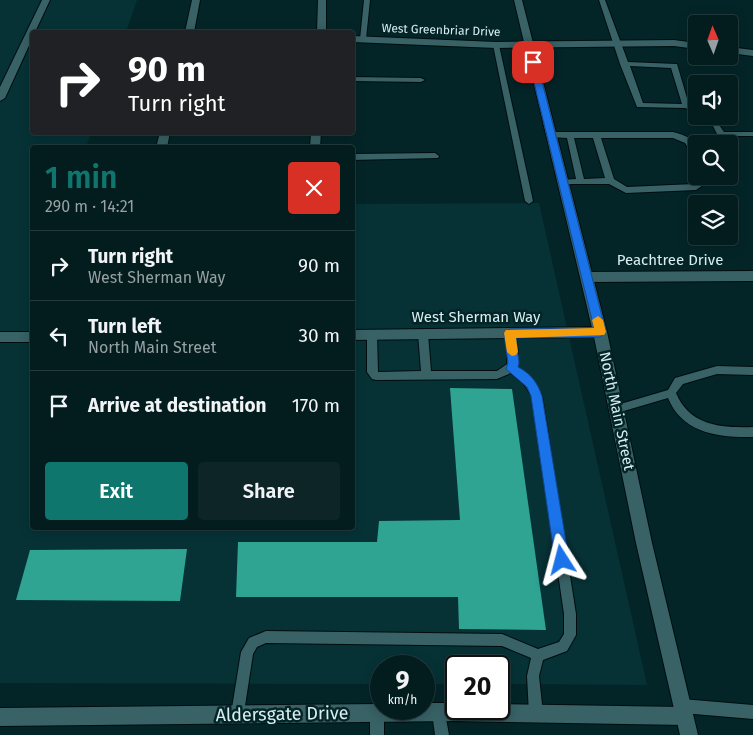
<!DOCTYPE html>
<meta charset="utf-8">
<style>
:root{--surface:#031c1e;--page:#0d2527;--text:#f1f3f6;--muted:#97a1a4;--line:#243a3c;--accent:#0f766e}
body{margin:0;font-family:"Fira Sans",sans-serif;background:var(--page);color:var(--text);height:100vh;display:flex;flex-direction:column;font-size:19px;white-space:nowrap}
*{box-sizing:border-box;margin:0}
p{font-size:16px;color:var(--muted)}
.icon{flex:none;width:28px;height:28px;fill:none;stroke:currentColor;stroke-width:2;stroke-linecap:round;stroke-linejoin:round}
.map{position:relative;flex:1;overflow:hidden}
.sheet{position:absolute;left:30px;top:145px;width:325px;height:385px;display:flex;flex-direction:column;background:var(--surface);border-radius:5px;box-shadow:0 2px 12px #0003,0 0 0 1px var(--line)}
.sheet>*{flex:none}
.hud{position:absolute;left:30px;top:30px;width:325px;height:105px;border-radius:5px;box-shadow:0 2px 12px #0003,0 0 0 1px var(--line);background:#202124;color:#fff;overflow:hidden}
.needle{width:32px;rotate:358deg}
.tools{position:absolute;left:688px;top:15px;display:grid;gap:10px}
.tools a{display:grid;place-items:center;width:50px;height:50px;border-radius:5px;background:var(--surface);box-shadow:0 2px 12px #0003,0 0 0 1px var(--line);font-size:25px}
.speed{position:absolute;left:370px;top:655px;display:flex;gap:10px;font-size:25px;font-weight:700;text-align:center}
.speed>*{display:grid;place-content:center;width:65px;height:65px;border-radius:50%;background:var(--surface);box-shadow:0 2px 12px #0003,0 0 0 1px var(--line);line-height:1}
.speed small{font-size:12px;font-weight:400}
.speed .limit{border:2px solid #111;border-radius:8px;background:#fff;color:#111}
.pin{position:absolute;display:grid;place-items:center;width:42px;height:42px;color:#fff;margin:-21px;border-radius:10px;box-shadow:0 2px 8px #0006}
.me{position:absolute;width:55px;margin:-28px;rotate:351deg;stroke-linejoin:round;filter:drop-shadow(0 0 4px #0008)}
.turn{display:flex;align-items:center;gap:18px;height:105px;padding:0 15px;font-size:22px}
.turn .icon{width:65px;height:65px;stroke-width:2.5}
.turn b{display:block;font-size:35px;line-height:42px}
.round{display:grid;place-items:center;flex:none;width:52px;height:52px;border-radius:5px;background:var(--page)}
.overview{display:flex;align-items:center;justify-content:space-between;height:85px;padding:0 15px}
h1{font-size:30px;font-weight:600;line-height:38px;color:var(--accent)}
.button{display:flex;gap:10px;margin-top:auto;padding:10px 15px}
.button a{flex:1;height:58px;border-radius:5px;background:var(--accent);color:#fff;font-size:20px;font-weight:600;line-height:58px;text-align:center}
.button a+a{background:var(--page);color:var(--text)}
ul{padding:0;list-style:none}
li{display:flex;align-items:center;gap:15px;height:70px;padding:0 15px;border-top:1px solid var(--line)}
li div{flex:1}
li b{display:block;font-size:19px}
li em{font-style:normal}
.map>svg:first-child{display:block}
.built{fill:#063236}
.building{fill:#2fa492}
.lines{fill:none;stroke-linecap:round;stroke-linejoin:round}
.service-casing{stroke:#000d0f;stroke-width:2}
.minor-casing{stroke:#000d0f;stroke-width:2}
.tertiary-casing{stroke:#000d0f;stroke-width:2}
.service{fill:#386266;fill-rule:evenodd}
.minor{fill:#386266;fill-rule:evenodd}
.tertiary{fill:#386266;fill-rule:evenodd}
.route{fill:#1a73e8;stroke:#114b97}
.slow{fill:#f59e0b}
.labels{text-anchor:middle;stroke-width:5;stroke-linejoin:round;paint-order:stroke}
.far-street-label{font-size:12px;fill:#d8eef0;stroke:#042528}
.street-label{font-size:15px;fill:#d8eef0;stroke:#042528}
.near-street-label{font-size:18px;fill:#d8eef0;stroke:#042528}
</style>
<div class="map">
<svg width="753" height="735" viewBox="0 0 753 735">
<rect width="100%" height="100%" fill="#042528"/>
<path class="built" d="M0,0H137L126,32H32V132L91,133L86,147L32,148V528H352L353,204L539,203L647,685L499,684V666H456V684H424V666H381V684L0,683Z"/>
<path class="building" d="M450,388L512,389L546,630L459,629L458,597H236L238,542H377L379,521L460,520Z
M187,549L180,601L16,600L30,550Z"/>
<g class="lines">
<g class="service-casing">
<path id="service" d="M364,0H370L366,39L363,41L360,39Z
M599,0H605L628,62L677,64L689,105L696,108V113L685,108L637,107L620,64ZM630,66L671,68L682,104L643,103Z
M496,43L499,45L533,201L529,204L525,201L493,45Z
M352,77L421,78L425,80L421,82L352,81Z
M704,116H713L724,132H753V136H718L712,124Z
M552,132H673C688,136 696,139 696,156L693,155L685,143L673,138H601L614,179L627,187L694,184L701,180V176H709V181L696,190L626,193L609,184H560V180L576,179L567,138L549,137L548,135ZM574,138H593L605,178L584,179Z
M435,153L439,156L438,158L352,160V154Z
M510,329L513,330L515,333L518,353L516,366L533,380L542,396L576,614V635L567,651L543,660L539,676L543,714L541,719L536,721L531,719L529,714L527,676L531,658L502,646L266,643L257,647L253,654L243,719L238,721L233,719L231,714L241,652L249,638L266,631L502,634L538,649L559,642L564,634V614L532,396L523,383L511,373L497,379L376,380L372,379L367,372V334L369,331H375L377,334L378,372L421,371L418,334L420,331H426L428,334L431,371H497L507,364L508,353L505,333L507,330Z
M717,366L753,367V375L717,374L683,384L676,393C690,426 721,428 753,427V437C719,438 682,433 668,398L617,413L613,412L612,409L613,406L617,405L668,390L675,378Z
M682,699L753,705V719L682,713L677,711L675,706L677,701Z
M377,705L381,707L384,712V735H370V712L372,707Z
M439,705L444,707L449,735H435L432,712L434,707Z"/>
</g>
<g class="minor-casing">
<path id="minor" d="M42,0H50L35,32H32V39L5,98L0,101V87Z
M192,0H200L194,32H185Z
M318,0H326V32H317Z
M352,36L496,42L674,40L696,43V49L674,46L496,48L352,42Z
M729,47L753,50V56L729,53Z
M160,132H170L167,148H156Z
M311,132H321L320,148H310Z
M753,271V281L587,282L583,280L581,277L583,274L587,272Z
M600,327L605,328L607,332L605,336L600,337L352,340V330Z
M0,332H32V342H0Z
M424,703H456V709H499V704L684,707L690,710L693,716L690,722L684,725L455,721L0,726V708L381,704V709H424Z"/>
</g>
<g class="tertiary-casing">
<path id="tertiary" d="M514,0H522L607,332L652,543L698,735H680L636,543L593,332Z"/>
</g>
<use href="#service" class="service"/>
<use href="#minor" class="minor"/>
<use href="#tertiary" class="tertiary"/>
</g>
<path class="route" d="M531,60L537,62L606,332L600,337L516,338L519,363L518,367C531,374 537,382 542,396L569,560L567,564L562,566L557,564L555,560L531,396L527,387L506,369L508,363L504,333L510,329L594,328L529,62Z"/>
<path class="slow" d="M598,316L603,320L606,332L604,335L516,338L518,352L516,355L512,356L507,352L504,333L506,330L594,328L592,320Z"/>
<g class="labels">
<g class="far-street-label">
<text transform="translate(441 30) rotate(2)" y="4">West Greenbriar Drive</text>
</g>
<g class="street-label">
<text x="670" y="265">Peachtree Drive</text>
<text x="476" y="322">West Sherman Way</text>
<text transform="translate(617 411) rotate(78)" y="5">North Main Street</text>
</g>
<g class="near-street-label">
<text transform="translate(282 714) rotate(-1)" y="6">Aldersgate Drive</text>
</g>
</g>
</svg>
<div class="tools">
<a><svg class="needle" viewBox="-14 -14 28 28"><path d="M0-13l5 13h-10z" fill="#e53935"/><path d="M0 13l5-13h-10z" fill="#97a1a4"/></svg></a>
<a><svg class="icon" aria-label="sound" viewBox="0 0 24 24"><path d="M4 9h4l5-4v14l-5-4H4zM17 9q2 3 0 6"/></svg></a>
<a><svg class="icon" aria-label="search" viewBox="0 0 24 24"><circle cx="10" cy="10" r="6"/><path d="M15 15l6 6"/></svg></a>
<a><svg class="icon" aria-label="layers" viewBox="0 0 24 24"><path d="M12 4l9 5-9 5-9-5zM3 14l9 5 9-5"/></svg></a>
</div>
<div class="speed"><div>9<small>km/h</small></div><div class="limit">20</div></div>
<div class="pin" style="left:533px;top:62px;background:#d93025"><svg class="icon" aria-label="arrive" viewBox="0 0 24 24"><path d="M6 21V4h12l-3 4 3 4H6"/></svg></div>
<svg class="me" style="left:562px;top:560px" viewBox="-20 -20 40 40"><path d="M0-17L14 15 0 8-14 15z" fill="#1a73e8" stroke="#fff" stroke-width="4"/></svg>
<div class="hud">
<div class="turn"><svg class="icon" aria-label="right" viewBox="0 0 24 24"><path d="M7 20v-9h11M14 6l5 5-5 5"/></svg><div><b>90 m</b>Turn right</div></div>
</div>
<section class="sheet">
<div class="overview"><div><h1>1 min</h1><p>290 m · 14:21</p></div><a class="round" style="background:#d93025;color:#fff"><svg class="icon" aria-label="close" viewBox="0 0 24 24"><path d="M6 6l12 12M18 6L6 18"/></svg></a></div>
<ul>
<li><svg class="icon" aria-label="right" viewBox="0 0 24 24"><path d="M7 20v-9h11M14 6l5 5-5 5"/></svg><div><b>Turn right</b><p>West Sherman Way</p></div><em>90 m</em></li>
<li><svg class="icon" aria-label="left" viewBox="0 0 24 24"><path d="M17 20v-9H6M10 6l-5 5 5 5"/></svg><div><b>Turn left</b><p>North Main Street</p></div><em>30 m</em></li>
<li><svg class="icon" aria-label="arrive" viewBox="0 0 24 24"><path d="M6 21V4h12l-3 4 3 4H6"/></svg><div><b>Arrive at destination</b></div><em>170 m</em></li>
</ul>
<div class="button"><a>Exit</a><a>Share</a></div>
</section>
</div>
